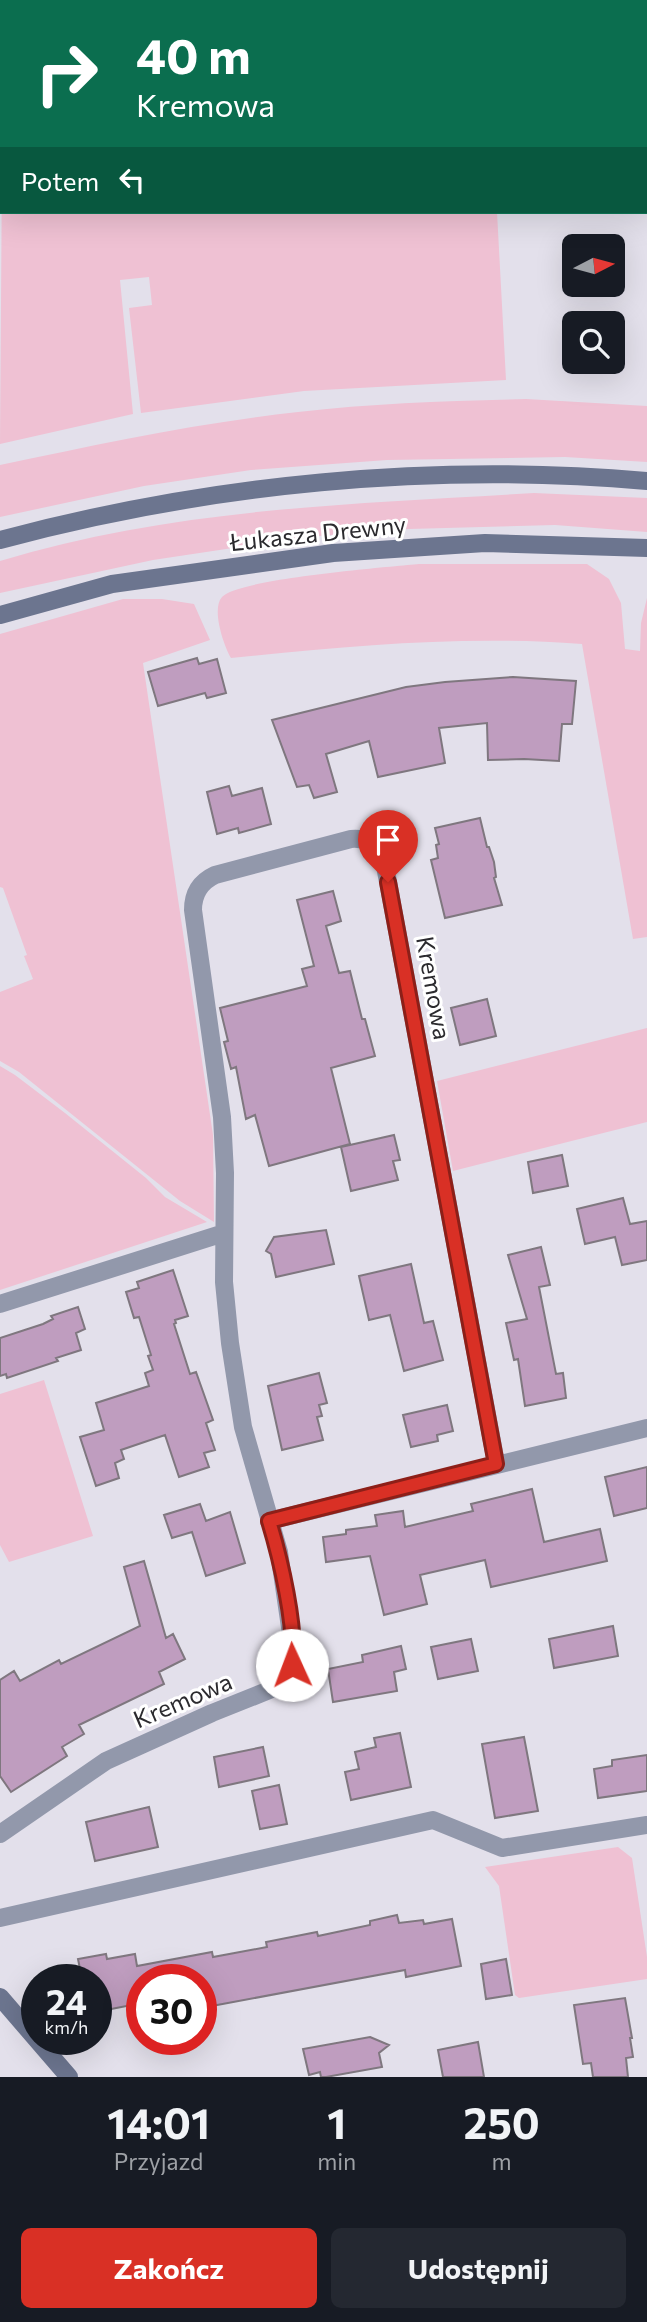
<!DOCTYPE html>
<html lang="pl">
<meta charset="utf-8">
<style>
:root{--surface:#171b24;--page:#242831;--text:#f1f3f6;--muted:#9ea1a6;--accent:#d93025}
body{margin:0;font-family:Commissioner,sans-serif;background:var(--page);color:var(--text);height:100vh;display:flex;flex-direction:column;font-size:26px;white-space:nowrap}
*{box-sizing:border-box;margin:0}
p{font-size:23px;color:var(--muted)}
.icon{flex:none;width:38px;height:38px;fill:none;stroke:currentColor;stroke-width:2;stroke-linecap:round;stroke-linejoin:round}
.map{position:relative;height:2077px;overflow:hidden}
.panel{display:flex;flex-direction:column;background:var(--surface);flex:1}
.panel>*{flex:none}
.guide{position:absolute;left:0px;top:0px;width:648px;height:214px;box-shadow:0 7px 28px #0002;background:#0b6e4f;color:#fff;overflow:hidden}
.needle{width:46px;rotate:84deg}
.tools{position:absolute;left:562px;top:234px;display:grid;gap:14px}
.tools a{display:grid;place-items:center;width:63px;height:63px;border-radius:10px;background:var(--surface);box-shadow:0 7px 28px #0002;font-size:35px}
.speed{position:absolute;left:21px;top:1964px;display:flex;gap:14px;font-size:35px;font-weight:700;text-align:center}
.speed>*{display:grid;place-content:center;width:91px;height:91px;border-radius:50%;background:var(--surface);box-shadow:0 7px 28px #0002;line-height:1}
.speed small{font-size:18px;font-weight:400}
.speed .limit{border:10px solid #d22;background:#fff;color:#111}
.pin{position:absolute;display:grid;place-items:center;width:60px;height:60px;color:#fff;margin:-72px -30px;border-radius:50% 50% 50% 0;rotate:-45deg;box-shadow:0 0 7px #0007}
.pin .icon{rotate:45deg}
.me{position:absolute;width:77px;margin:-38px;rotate:358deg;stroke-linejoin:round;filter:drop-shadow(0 0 5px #0008)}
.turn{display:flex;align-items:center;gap:24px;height:147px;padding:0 21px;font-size:32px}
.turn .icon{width:91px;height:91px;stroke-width:2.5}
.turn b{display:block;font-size:49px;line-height:60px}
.then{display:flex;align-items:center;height:66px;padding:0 21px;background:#0003;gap:14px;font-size:26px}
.eta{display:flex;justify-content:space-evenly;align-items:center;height:119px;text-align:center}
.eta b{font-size:42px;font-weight:700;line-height:49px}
.primary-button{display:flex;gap:14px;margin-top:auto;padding:14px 21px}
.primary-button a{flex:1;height:80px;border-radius:10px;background:var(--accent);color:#fff;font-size:28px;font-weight:700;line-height:80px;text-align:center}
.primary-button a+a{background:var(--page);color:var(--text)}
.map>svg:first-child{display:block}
.green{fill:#efc1d3}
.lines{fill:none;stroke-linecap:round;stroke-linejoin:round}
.stream{stroke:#769cbb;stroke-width:8}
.building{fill:#bf9dbf;stroke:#7f777f;stroke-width:2}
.street{stroke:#9298ab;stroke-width:18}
.secondary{stroke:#6c758f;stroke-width:18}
.route-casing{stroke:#8d1f18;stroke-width:18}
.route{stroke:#d93025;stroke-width:12}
.labels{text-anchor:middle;stroke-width:6;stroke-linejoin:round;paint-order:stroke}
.street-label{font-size:24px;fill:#2b2a2e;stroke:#fff}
</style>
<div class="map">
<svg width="647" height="2077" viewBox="0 0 647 2077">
<rect width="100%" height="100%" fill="#e3e0eb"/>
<path class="green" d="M111,0H517L110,2Z
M2,164V212H497L506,380L304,391L141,413L129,308L152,305L149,277L120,280L133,414L0,444Z
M526,399L647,406V462L565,457L387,460L251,470L144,486L0,517V465C99,444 197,423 298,412C374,403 450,401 526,399Z
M534,493L647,498V532L555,525L409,529L306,537L153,560L0,593V561C173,508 355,504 534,493Z
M419,564H587L609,579L621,603L625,649L640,651L641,623L647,598V937L633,939L582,644C464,635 348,646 231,658C224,646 211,609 222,597C237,579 388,567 419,564Z
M123,599H162L194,604L210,640L143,663L213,1135L214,1222L180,1201L19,1072L0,1061V992L33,979L24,956L27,955L3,888L0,887V634Z
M647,1028V1122L453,1171L437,1081Z
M0,1066L15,1075L65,1113L146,1178L165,1197L207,1222L0,1290Z
M44,1380L93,1536L9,1562L0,1545V1394Z
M618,1847L632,1858L647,1957V1979L519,1998L515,1995L499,1886L485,1867Z"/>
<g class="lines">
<path class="stream" d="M120,2L121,0
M0,185L2,182"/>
</g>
<path class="building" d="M197,658L199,664L217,659L226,693L207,698L205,693L158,706L148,672Z
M513,677L576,681L572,724H562L559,761L524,759L488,760L487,723L439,728L445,763L378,777L369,741L326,754L337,792L314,798L309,785L297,787L272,720L406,687L445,682Z
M229,786L232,796L262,788L271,824L239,833L238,828L217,834L207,792Z
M480,818L487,847H489L494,862L496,877L494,878L502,905L445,918L431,860L438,858L436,845L439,844L435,828Z
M333,891L341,921L326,926L339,973L350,971L362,1019H365L375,1056L331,1068L350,1144L269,1166L255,1115L246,1119L236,1067L231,1069L224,1042L228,1041L220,1008L307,986L302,969L314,966L297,900Z
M487,999L496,1036L460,1045L451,1008Z
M394,1135L400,1160L393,1161L398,1180L351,1191L341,1147Z
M562,1155L568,1186L533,1193L528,1162Z
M623,1198L630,1224L647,1221V1260L622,1265L615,1237L585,1244L577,1209Z
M326,1230L334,1264L276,1277L271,1254L266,1251L274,1237Z
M541,1247L550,1285L539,1287L556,1374L563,1373L566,1398L525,1406L518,1359L514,1360L506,1323L527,1319L508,1255Z
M411,1264L424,1323L433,1321L443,1360L404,1371L390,1315L369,1320L359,1276Z
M173,1270L188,1316L175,1320L176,1323L174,1324L190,1374L196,1372L213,1420L206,1423L215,1450L204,1453L209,1467L179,1477L165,1435L121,1450L124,1459L115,1463L119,1478L96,1486L80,1437L104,1430L96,1403L149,1386L145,1373L153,1370L148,1356L151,1355L139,1317L134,1318L126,1292L139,1288L137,1282Z
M78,1307L85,1329L76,1333L81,1350L56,1358L58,1361L7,1378L6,1374L0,1376V1338L43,1324L53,1319L51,1316Z
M319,1373L327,1403L319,1405L322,1416L317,1417L323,1440L282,1450L268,1386Z
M447,1405L453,1431L437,1435L438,1441L411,1447L403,1415Z
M647,1467V1508L614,1516L605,1477Z
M532,1489L544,1542L600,1529L607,1561L491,1587L485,1560L420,1575L427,1604L384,1615L370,1556L326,1562L323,1537L346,1534V1530L377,1526L375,1515L403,1511L405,1527L473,1511L471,1504Z
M200,1504L206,1521L230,1512L245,1563L206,1576L192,1532L172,1538L164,1515Z
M144,1561L166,1638L173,1634L185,1659L159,1672L164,1684L79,1725L84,1734L62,1747L67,1756L11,1792L0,1776V1680L14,1671L20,1681L59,1660L61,1664L140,1626L124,1567Z
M613,1626L618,1656L554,1668L549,1639Z
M471,1639L478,1671L438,1679L431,1647Z
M401,1646L406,1669L394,1672L397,1691L333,1702L328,1669L363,1662L362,1655Z
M400,1733L411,1787L351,1800L345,1772L359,1769L355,1752L376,1747L374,1738Z
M524,1737L538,1811L495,1818L482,1744Z
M263,1747L269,1776L219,1787L214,1757Z
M647,1755V1791L598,1798L594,1769L612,1766V1760Z
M279,1785L287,1824L260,1829L252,1791Z
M149,1807L158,1847L95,1861L86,1822Z
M397,1915L399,1923L423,1920L424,1924L452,1919L461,1966L406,1977L405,1970L201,2008V1979H142V2003L96,2012V1979H82L78,1959L106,1954L107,1959L135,1954L137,1966L212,1952L213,1957L267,1947L266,1942L317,1932L318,1936L370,1925V1921Z
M506,1959L512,1995L486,1999L481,1964Z
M625,1998L632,2038H630L633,2057L626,2058L628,2077H593L591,2063L583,2064L574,2005Z
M370,2037L389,2045L379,2053L382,2067L326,2077H321L320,2072L309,2075L303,2049Z
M478,2042L484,2077H443L438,2050Z"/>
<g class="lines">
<path class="street" d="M0,1304L224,1233
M269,1521L647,1428
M0,1834L106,1761L212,1713L272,1689L287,1676L292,1665V1641L279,1552L243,1427L230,1343L224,1282L225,1173L222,1117L193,910C193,894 200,882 215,875L351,839C364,838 376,842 383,855L496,1463
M0,1918L433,1820L502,1848L647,1825"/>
<path class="secondary" d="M0,540C209,484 431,462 647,481
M0,615L112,584L333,553L485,543L647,548
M0,1997L69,2077"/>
</g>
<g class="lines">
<g class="route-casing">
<path id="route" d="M292,1665C297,1628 280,1557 269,1521L496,1464L388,882"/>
</g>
<use href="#route" class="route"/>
</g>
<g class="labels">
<g class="street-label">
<text transform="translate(318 534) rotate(-6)" y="8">Łukasza Drewny</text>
<text transform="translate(433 988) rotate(80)" y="8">Kremowa</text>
<text transform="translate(183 1701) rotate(-23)" y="8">Kremowa</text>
</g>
</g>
</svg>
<div class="tools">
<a><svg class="needle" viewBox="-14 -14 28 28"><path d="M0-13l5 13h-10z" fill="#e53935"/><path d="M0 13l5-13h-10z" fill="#9ea1a6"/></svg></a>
<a><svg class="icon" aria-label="search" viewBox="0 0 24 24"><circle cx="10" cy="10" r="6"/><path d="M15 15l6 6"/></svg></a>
</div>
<div class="speed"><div>24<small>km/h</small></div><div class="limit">30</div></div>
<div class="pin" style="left:388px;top:882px;background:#d93025"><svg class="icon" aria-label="arrive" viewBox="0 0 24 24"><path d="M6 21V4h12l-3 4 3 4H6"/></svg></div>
<svg class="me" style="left:292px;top:1665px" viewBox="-20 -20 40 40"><circle r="19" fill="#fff"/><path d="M0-13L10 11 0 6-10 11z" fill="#d93025"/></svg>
<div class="guide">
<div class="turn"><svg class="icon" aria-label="right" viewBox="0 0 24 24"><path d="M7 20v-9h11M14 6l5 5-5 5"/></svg><div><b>40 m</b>Kremowa</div></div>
<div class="then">Potem<svg class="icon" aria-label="left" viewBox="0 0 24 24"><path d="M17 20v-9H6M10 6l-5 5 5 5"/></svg></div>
</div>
</div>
<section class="panel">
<div class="eta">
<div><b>14:01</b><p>Przyjazd</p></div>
<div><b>1</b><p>min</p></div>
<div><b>250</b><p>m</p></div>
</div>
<div class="primary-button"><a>Zakończ</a><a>Udostępnij</a></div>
</section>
